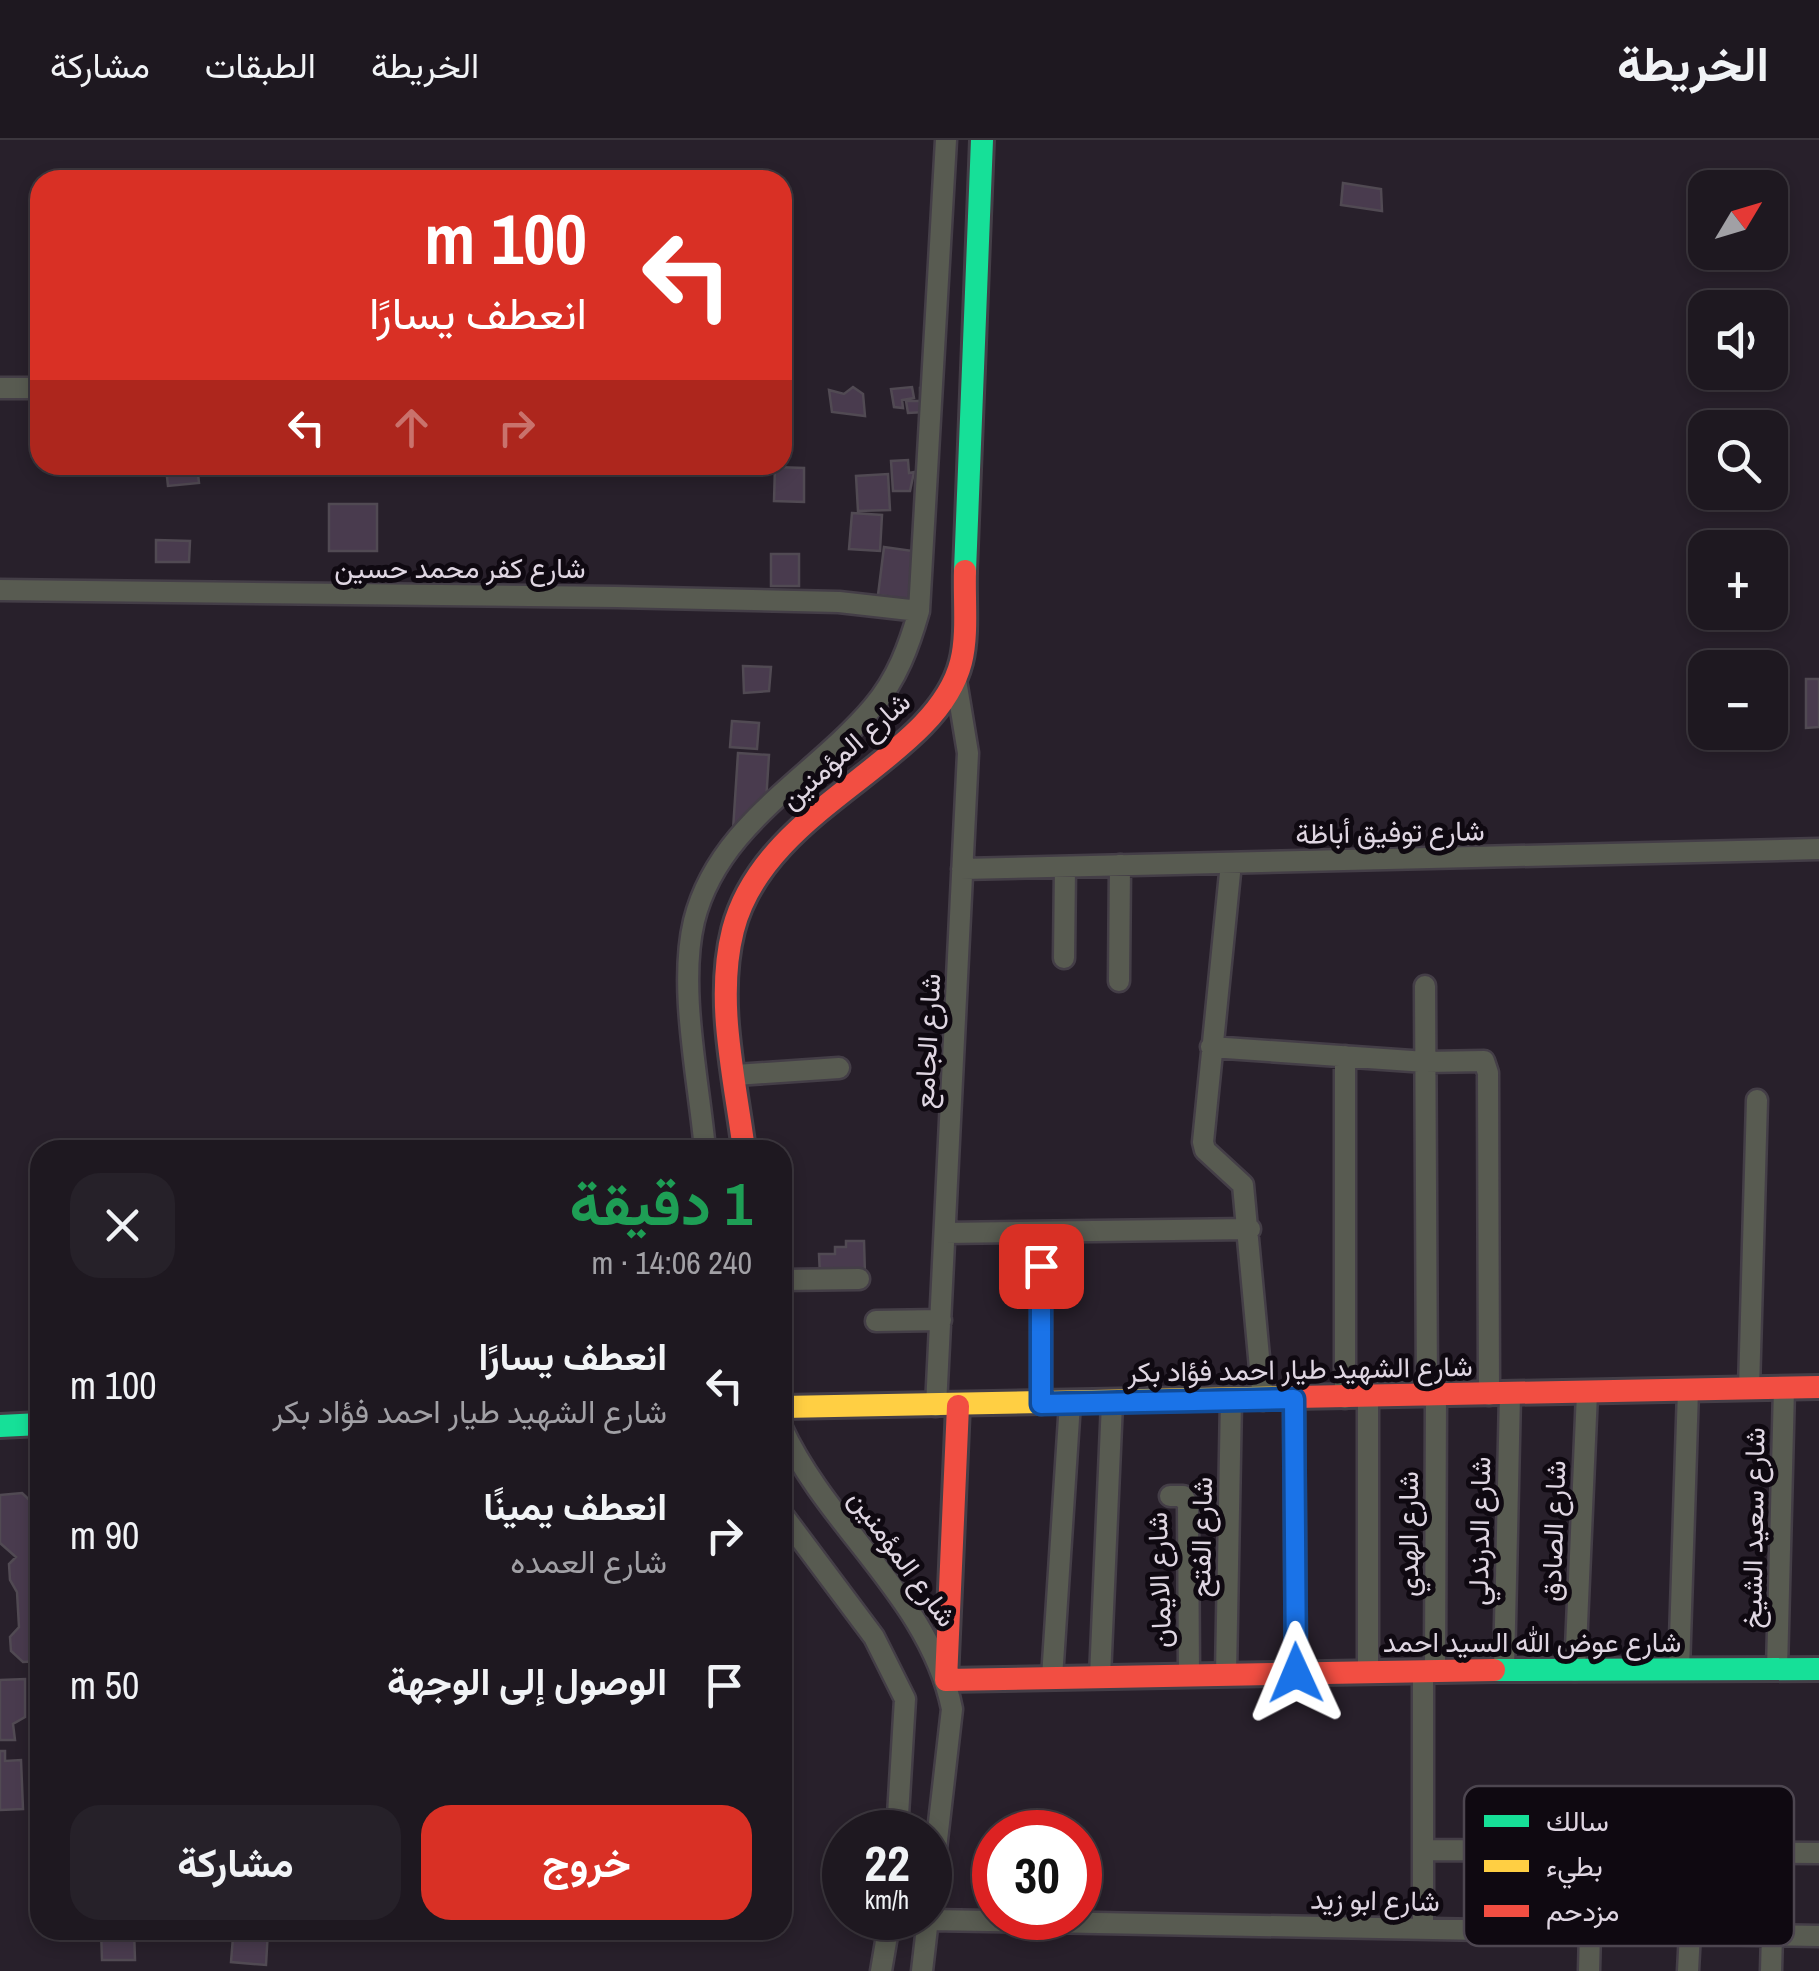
<!DOCTYPE html>
<html lang="ar">
<meta charset="utf-8">
<style>
:root{--surface:#1e1820;--page:#262129;--text:#f1f3f6;--muted:#a1a0a5;--line:#3c373e;--accent:#d93025}
body{margin:0;font-family:"Archivo Narrow",Vazirmatn,sans-serif;background:var(--page);color:var(--text);direction:rtl;height:100vh;display:flex;flex-direction:column;font-size:38px;white-space:nowrap}
*{box-sizing:border-box;margin:0}
p{font-size:32px;color:var(--muted)}
.icon{flex:none;width:55px;height:55px;fill:none;stroke:currentColor;stroke-width:2;stroke-linecap:round;stroke-linejoin:round}
.map{position:relative;flex:1;overflow:hidden;direction:ltr}
.panel{position:absolute;left:30px;top:1000px;width:762px;height:800px;display:flex;flex-direction:column;background:var(--surface);border-radius:30px;box-shadow:0 5px 15px #0003,0 0 0 2px var(--line);direction:rtl}
.panel>*{flex:none}
.top-card{position:absolute;left:30px;top:30px;width:762px;height:305px;border-radius:30px;box-shadow:0 5px 15px #0003,0 0 0 2px var(--line);direction:rtl;background:#d93025;color:#fff;overflow:hidden}
.needle{width:65px;rotate:52deg}
.controls{position:absolute;left:1688px;top:30px;display:grid;gap:20px}
.controls a{display:grid;place-items:center;width:100px;height:100px;border-radius:20px;background:var(--surface);box-shadow:0 5px 15px #0003,0 0 0 2px var(--line);font-size:50px}
.speed{position:absolute;left:822px;top:1670px;display:flex;gap:20px;font-size:50px;font-weight:700;text-align:center}
.speed>*{display:grid;place-content:center;width:130px;height:130px;border-radius:50%;background:var(--surface);box-shadow:0 5px 15px #0003,0 0 0 2px var(--line);line-height:1}
.speed small{font-size:25px;font-weight:400}
.speed .limit{border:15px solid #d22;background:#fff;color:#111}
.pin{position:absolute;display:grid;place-items:center;width:85px;height:85px;color:#fff;margin:-42px;border-radius:20px;box-shadow:0 5px 15px #0006}
.me{position:absolute;width:110px;margin:-55px;rotate:359deg;stroke-linejoin:round;filter:drop-shadow(0 0 8px #0008)}
.turn{display:flex;align-items:center;gap:35px;height:210px;padding:0 40px;font-size:45px}
.turn .icon{width:130px;height:130px;stroke-width:2.5}
.turn b{display:block;font-size:70px;line-height:85px}
.lanes{display:flex;align-items:center;height:95px;padding:0 40px;background:#0003;justify-content:center;gap:50px;direction:ltr}
.lanes .off{opacity:.35}
.round{display:grid;place-items:center;flex:none;width:105px;height:105px;border-radius:30px;background:var(--page)}
.overview{display:flex;align-items:center;justify-content:space-between;height:170px;padding:0 40px}
h1{font-size:60px;font-weight:700;line-height:75px;color:#1e9e55}
.cta{display:flex;gap:20px;margin-top:auto;padding:20px 40px}
.cta a{flex:1;height:115px;border-radius:30px;background:var(--accent);color:#fff;font-size:40px;font-weight:700;line-height:115px;text-align:center}
.cta a+a{background:var(--page);color:var(--text)}
ul{padding:0;list-style:none}
li{display:flex;align-items:center;gap:30px;height:150px;padding:0 40px}
li div{flex:1}
li b{display:block;font-size:38px}
li em{font-style:normal}
header{display:flex;align-items:center;gap:60px;box-sizing:border-box;height:140px;padding:0 50px;background:var(--surface);border-bottom:2px solid var(--line)}
header strong{font-size:48px}
nav{display:flex;gap:55px;margin-inline-start:auto;font-size:35px}
.map>svg:first-child{display:block}
.building{fill:#493b4e;stroke:#514a53;stroke-width:2.5}
.lines{fill:none;stroke-linecap:round;stroke-linejoin:round}
.street-casing{stroke:#443e47;stroke-width:25}
.fast-casing{stroke:#443e47;stroke-width:28}
.slow-casing{stroke:#443e47;stroke-width:28}
.jam-casing{stroke:#443e47;stroke-width:28}
.street{stroke:#585b51;stroke-width:20}
.fast{stroke:#16e098;stroke-width:22}
.slow{stroke:#ffcf43;stroke-width:22}
.jam{stroke:#f24e42;stroke-width:22}
.route-casing{stroke:#114b97;stroke-width:25}
.route{stroke:#1a73e8;stroke-width:18}
.labels{text-anchor:middle;stroke-width:10;stroke-linejoin:round;paint-order:stroke}
.street-label{font-size:28px;fill:#dfd6e2;stroke:#0f0911}
.key{fill:#0f0911;stroke:#4d4650;stroke-width:2.5}
.key-label{font-size:28px;fill:#dfd6e2}
</style>
<header>
<strong>الخريطة</strong>
<nav><a>الخريطة</a><a>الطبقات</a><a>مشاركة</a></nav>
</header>
<div class="map">
<svg width="1819" height="1831" viewBox="0 0 1819 1831">
<rect width="100%" height="100%" fill="#28202b"/>
<path class="building" d="M1343,43L1381,49L1382,71L1341,65Z
M853,247L863,254L865,276L832,272L829,250L844,254Z
M912,247L914,258L902,260L903,268L894,267L891,249Z
M920,248H927L925,272L908,273L906,261H920Z
M908,320L909,333L914,332L910,351H893L891,321Z
M197,325L199,343L168,346L166,328Z
M775,327L804,328V362L774,361Z
M888,334L890,370L858,371L856,336Z
M329,364H377V411H329Z
M852,373L882,375L880,411L849,409Z
M156,400L190,401L189,422H156Z
M884,407L920,412L915,460L878,455Z
M771,414H799V446H771Z
M743,526L771,527L769,551L744,553Z
M1806,539H1819V587L1806,588Z
M732,581L759,583L757,609L730,607Z
M738,613L769,615L766,662L733,690Z
M846,1101H864L865,1134L820,1135L819,1114H835V1107H846Z
M22,1353L40,1370V1521L23,1522L11,1511L10,1497L19,1487L17,1452L10,1440L9,1424L16,1417L0,1403V1355Z
M25,1539V1577L13,1584L15,1600H0V1540Z
M40,1586V1636L34,1637L30,1587Z
M0,1611H5V1621L21,1620L23,1669L0,1670Z
M101,1790H134L135,1820H102Z
M223,1790H268L266,1825L231,1822L233,1797L223,1796Z"/>
<g class="lines">
<g class="street-casing">
<path id="street" d="M0,248H40
M0,450L616,457L839,462L919,471
M1231,723L1203,1002L1205,1010L1243,1045L1263,1260
M962,729L1819,709
M1064,818L1065,727
M1119,841L1120,725
M1425,846L1427,1256
M1211,907L1426,922L1484,921L1488,933L1489,1255
M1345,916V1258
M736,935L839,928
M705,1010C699,941 678,848 694,781C718,684 813,638 873,567C897,539 909,506 919,471L946,0
M1041,1092V1264
M945,1093L1250,1089
M782,1140L859,1139
M876,1181L941,1180
M1749,1249L1757,960
M1368,1257V1533
M1294,1259L1296,1533
M936,1266L968,613L956,540
M782,1288C828,1388 930,1459 952,1569L922,1831
M1170,1356H1183L1188,1365L1189,1535
M782,1374L874,1497L905,1559L897,1692
M1504,1530L1510,1254
M1679,1530L1688,1250
M1777,1530L1784,1248
M1575,1531L1587,1253
M1435,1532L1436,1256
M1226,1534L1231,1260
M1100,1537L1112,1263
M1052,1538L1070,1263
M1425,1710L1819,1713
M930,1780L1819,1796
M1423,1788V1532
M881,1831L890,1778
M1589,1831L1590,1791
M1688,1831L1690,1793
M1771,1831L1772,1794"/>
</g>
<g class="fast-casing">
<path id="fast" d="M965,431L982,0
M0,1286L40,1284
M1494,1530L1819,1529"/>
</g>
<g class="slow-casing">
<path id="slow" d="M782,1267L1295,1257"/>
</g>
<g class="jam-casing">
<path id="jam" d="M744,1010C735,939 715,861 733,790C765,665 936,622 961,522C968,495 964,460 965,431
M1295,1257L1819,1247
M958,1266L946,1540L1494,1530"/>
</g>
<use href="#street" class="street"/>
<use href="#fast" class="fast"/>
<use href="#slow" class="slow"/>
<use href="#jam" class="jam"/>
</g>
<g class="lines">
<g class="route-casing">
<path id="route" d="M1041,1126V1264L1294,1259L1296,1533"/>
</g>
<use href="#route" class="route"/>
</g>
<g class="labels">
<g class="street-label">
<text x="460" y="438">شارع كفر محمد حسين</text>
<text transform="translate(845 610) rotate(-41)" y="10">شارع المؤمنين</text>
<text transform="translate(1390 692) rotate(-1)" y="10">شارع توفيق أباظة</text>
<text transform="translate(927 901) rotate(-87)" y="10">شارع الجامع</text>
<text transform="translate(1300 1229) rotate(-1)" y="10">شارع الشهيد طيار احمد فؤاد بكر</text>
<text transform="translate(1753 1388) rotate(-89)" y="10">شارع سعيد الشيخ</text>
<text transform="translate(1479 1391) rotate(-89)" y="10">شارع الدرندلي</text>
<text transform="translate(1553 1391) rotate(-88)" y="10">شارع الصادق</text>
<text transform="translate(1408 1394) rotate(-90)" y="10">شارع الهدي</text>
<text transform="translate(1201 1397) rotate(-89)" y="10">شارع الفتح</text>
<text transform="translate(903 1418) rotate(54)" y="10">شارع المؤمنين</text>
<text transform="translate(1159 1440) rotate(-92)" y="10">شارع الايمان</text>
<text x="1532" y="1512">شارع عوض الله السيد احمد</text>
<text transform="translate(1375 1760) rotate(1)" y="10">شارع ابو زيد</text>
</g>
</g>
<rect x="1464" y="1646" width="330" height="160" rx="15" class="key"/>
<rect x="1484" y="1675" width="45" height="12" fill="#16e098"/>
<rect x="1484" y="1720" width="45" height="12" fill="#ffcf43"/>
<rect x="1484" y="1765" width="45" height="12" fill="#f24e42"/>
<g class="key-label">
<text x="1546" y="1691">سالك</text>
<text x="1546" y="1736">بطيء</text>
<text x="1546" y="1781">مزدحم</text>
</g>
</svg>
<div class="controls">
<a><svg class="needle" viewBox="-14 -14 28 28"><path d="M0-13l5 13h-10z" fill="#e53935"/><path d="M0 13l5-13h-10z" fill="#a1a0a5"/></svg></a>
<a><svg class="icon" aria-label="sound" viewBox="0 0 24 24"><path d="M4 9h4l5-4v14l-5-4H4zM17 9q2 3 0 6"/></svg></a>
<a><svg class="icon" aria-label="search" viewBox="0 0 24 24"><circle cx="10" cy="10" r="6"/><path d="M15 15l6 6"/></svg></a>
<a>+</a>
<a>−</a>
</div>
<div class="speed"><div>22<small>km/h</small></div><div class="limit">30</div></div>
<div class="pin" style="left:1041px;top:1126px;background:#d93025"><svg class="icon" aria-label="arrive" viewBox="0 0 24 24"><path d="M6 21V4h12l-3 4 3 4H6"/></svg></div>
<svg class="me" style="left:1296px;top:1533px" viewBox="-20 -20 40 40"><path d="M0-17L14 15 0 8-14 15z" fill="#1a73e8" stroke="#fff" stroke-width="4"/></svg>
<div class="top-card">
<div class="turn"><svg class="icon" aria-label="left" viewBox="0 0 24 24"><path d="M17 20v-9H6M10 6l-5 5 5 5"/></svg><div><b>100 m</b>انعطف يسارًا</div></div>
<div class="lanes"><svg class="icon" aria-label="left" viewBox="0 0 24 24"><path d="M17 20v-9H6M10 6l-5 5 5 5"/></svg><svg class="icon off" aria-label="ahead" viewBox="0 0 24 24"><path d="M12 20V5M6 11l6-6 6 6"/></svg><svg class="icon off" aria-label="right" viewBox="0 0 24 24"><path d="M7 20v-9h11M14 6l5 5-5 5"/></svg></div>
</div>
<section class="panel">
<div class="overview"><div><h1>1 دقيقة</h1><p>240 m · 14:06</p></div><a class="round"><svg class="icon" aria-label="close" viewBox="0 0 24 24"><path d="M6 6l12 12M18 6L6 18"/></svg></a></div>
<ul>
<li><svg class="icon" aria-label="left" viewBox="0 0 24 24"><path d="M17 20v-9H6M10 6l-5 5 5 5"/></svg><div><b>انعطف يسارًا</b><p>شارع الشهيد طيار احمد فؤاد بكر</p></div><em>100 m</em></li>
<li><svg class="icon" aria-label="right" viewBox="0 0 24 24"><path d="M7 20v-9h11M14 6l5 5-5 5"/></svg><div><b>انعطف يمينًا</b><p>شارع العمده</p></div><em>90 m</em></li>
<li><svg class="icon" aria-label="arrive" viewBox="0 0 24 24"><path d="M6 21V4h12l-3 4 3 4H6"/></svg><div><b>الوصول إلى الوجهة</b></div><em>50 m</em></li>
</ul>
<div class="cta"><a>خروج</a><a>مشاركة</a></div>
</section>
</div>
